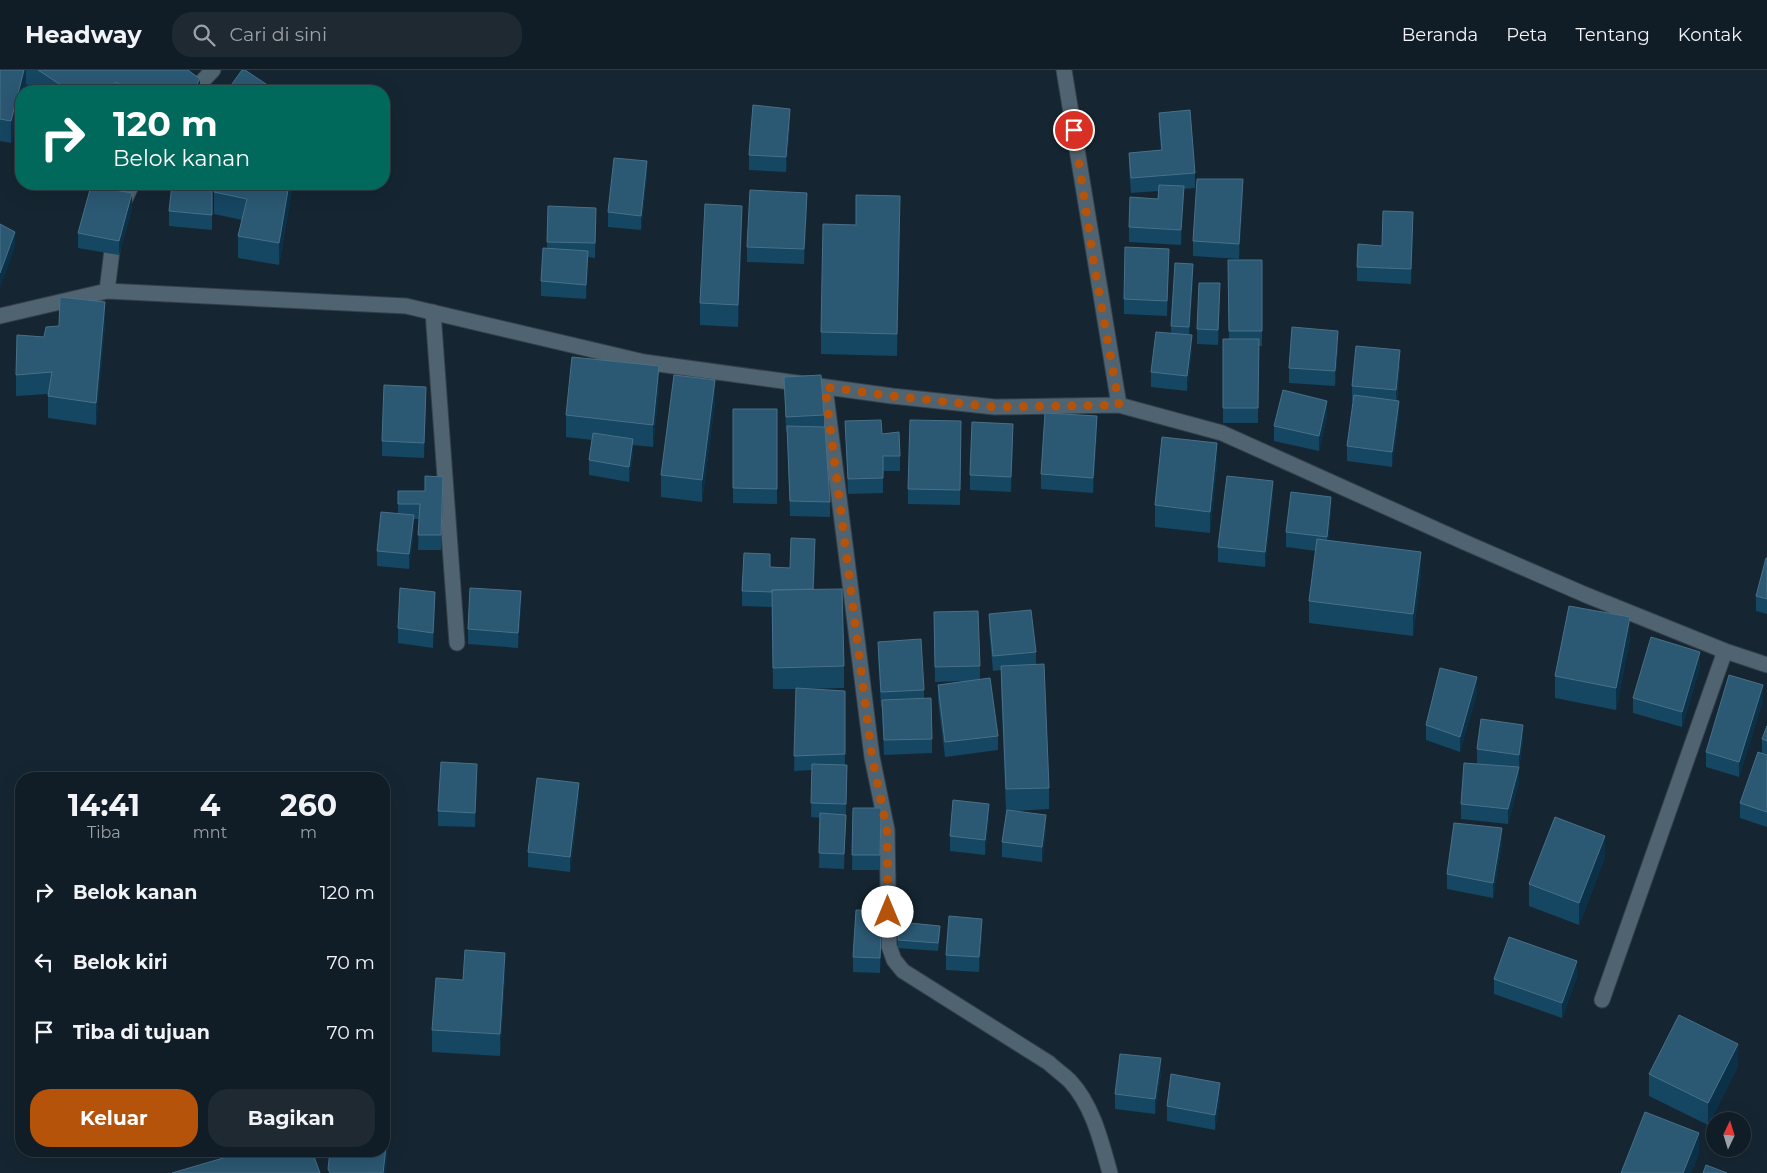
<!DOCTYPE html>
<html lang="id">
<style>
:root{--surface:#101c26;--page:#1e2932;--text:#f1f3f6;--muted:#9ca1a7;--line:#303a43;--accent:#b45309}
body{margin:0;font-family:Montserrat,sans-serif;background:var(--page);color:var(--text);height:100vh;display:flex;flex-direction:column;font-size:19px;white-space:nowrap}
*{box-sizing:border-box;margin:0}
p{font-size:16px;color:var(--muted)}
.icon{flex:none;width:28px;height:28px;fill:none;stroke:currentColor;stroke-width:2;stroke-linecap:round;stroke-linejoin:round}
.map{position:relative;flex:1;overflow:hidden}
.drawer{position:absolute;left:15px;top:702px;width:375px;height:385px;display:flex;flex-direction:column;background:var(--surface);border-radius:20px;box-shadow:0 5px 20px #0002,0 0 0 1px var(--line)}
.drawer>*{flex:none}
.banner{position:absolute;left:15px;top:15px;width:375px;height:105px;border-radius:20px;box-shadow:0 5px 20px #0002,0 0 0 1px var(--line);background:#00695c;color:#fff;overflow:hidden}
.needle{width:32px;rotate:4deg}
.fabs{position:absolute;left:1706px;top:1042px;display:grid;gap:10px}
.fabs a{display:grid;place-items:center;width:45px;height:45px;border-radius:50%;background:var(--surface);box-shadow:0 5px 20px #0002,0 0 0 1px var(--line);font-size:25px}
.pin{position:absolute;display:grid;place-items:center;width:42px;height:42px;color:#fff;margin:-21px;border:2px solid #fff;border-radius:50%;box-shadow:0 1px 5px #0007}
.me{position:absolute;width:55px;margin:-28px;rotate:0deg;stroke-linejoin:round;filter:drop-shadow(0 0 4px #0008)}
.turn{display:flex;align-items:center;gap:18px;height:105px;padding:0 15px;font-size:22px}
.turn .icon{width:65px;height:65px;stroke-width:2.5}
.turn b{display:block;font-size:35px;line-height:42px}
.eta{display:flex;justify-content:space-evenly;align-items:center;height:85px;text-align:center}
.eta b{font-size:30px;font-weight:700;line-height:35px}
.cta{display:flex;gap:10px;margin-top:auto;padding:10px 15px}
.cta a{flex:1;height:58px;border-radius:20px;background:var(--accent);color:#fff;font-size:20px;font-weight:700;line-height:58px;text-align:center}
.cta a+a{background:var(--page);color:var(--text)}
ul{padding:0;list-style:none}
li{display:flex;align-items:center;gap:15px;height:70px;padding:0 15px}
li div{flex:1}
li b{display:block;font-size:19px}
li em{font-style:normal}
header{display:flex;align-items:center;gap:30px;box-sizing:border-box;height:70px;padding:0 25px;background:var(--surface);border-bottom:1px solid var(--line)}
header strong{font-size:24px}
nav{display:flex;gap:28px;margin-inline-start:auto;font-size:18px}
.search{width:350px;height:45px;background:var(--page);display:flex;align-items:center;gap:12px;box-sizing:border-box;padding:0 18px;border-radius:20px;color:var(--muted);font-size:19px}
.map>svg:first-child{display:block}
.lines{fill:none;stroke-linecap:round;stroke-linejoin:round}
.street-casing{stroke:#34404a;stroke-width:17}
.street{stroke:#506371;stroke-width:15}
.wall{fill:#154662}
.shaded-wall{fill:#0b3148}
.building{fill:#2b5873;stroke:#497088}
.route{stroke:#b45309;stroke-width:9;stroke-dasharray:0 16.2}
</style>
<header>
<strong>Headway</strong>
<div class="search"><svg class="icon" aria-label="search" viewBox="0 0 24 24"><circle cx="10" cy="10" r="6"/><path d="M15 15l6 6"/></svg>Cari di sini</div>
<nav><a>Beranda</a><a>Peta</a><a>Tentang</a><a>Kontak</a></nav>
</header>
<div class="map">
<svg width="1767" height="1103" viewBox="0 0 1767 1103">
<rect width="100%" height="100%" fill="#152632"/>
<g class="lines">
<g class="street-casing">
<path id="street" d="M1064,0L1119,335
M193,21L213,0
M120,140L132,114
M107,221L114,164
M433,242L457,573
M0,246L107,221L406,236L644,292L892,326L995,337L1119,335L1222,363L1464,472L1586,525L1725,581L1767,595
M825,317L872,687L887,760L889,876L894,890L903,901L1049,993C1055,999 1063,1004 1070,1011C1093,1036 1101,1071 1110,1103
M1602,930L1725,581"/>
</g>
<use href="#street" class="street"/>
</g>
<path class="wall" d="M0,0H188L200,21H37L26,14L11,73L0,71Z
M1159,43L1195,103V118L1184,119L1181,175L1129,172V157L1158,129L1159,121L1131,123L1129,98V83L1161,80L1159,58Z
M790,53L786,102L749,100V85Z
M647,106L641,160L608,157V142Z
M212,114V160L169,156V141Z
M293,114L279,195L238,188V166L242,150L214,144V122Z
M1243,124L1239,189L1193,186V171Z
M548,136L596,153L595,188L588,187L586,229L541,226V211L547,178Z
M132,138L119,185L78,178V163Z
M807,138L804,194L747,192V177Z
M900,148L897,286L821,284V262L856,155Z
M1413,157L1411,214L1357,211V197Z
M742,158L738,257L700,255V233Z
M1169,179L1167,246L1124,244V229Z
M1228,190H1262V276H1259L1258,353H1223V269H1229Z
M1193,209L1189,265L1192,280L1187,321L1151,317V302L1171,263V256Z
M1220,228L1218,275L1197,274V259Z
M105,254L96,355L48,348V324L16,326V305L44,267Z
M1338,275L1335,316L1289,313V298Z
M1400,294L1397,330L1399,346L1392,397L1347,391V376L1353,331H1352V316Z
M784,307L824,345V357L830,432V447L790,446L787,362H786Z
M659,318L653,377L633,375V384L629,412L589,405V390L592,370L566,367V345Z
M426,332L424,388L382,386V371Z
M715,332L702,432L661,427V405Z
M733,339H777V434L733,433Z
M1327,346L1319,381L1274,371V356Z
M845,351L900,386V401H883V423L848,424Z
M961,351L960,435L908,434V419Z
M1097,361L1093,423L1041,419V404Z
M1013,369L1011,422L970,420V405Z
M1217,395L1210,463L1155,457V435Z
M398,421L443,422L441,480H418L419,449H414V460L409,499L377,496V481L398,443Z
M1273,426L1265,497L1218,492V477Z
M1331,442L1328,470L1421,504L1413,566L1309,553V531L1316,481L1286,477V462Z
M815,484L814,519L844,596V618L807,619L845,621V695L847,710L844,799L819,798L820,748L811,747L812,700L794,701L796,619H773L772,537L742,536V521L770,497L790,498Z
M1767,488V544L1756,541V526Z
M521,536L518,578L468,574V559Z
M435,537L433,578L398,573V558Z
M934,542L980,596V610L998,666V680L945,687L938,630V615L965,611L935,612Z
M989,544L1036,582V595L1049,718V739L1014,741L1046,760L1042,792L1002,787V772L1006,741L1001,618V600L993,601L989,559Z
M1630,569L1616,640L1555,628V606Z
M878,572L924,620V629L932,669V683L884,685L882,637H881L878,587Z
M1700,597L1682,657L1633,643V628Z
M1477,622L1460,682L1426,670V655Z
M1763,630L1739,707L1706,697V682Z
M1767,656V757L1740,748V733L1762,683V669Z
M1523,670L1519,699V712L1508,754L1461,749V734L1477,693V679Z
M477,709L475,757L438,756V741Z
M579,728L570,802L528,797V782Z
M853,738H881L880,800H852Z
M989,748L985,785L950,781V766Z
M1502,773L1493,828L1447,819V804Z
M1605,787L1579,855L1529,836V814Z
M882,856L880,903L853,902V887Z
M940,863L938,881L898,878V870Z
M982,864L979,902L946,900V885Z
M505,904L500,986L432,982V960L463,910Z
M1577,906L1562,948L1494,924V909Z
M1738,996L1708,1055L1649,1026V1004Z
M1161,1003L1155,1044L1115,1039V1024Z
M1220,1028L1215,1060L1167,1051V1036Z"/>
<path class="shaded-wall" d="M24,0H26V14L24,21H21V34L11,73V51Z
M200,9V21H193Z
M116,12V21H111Z
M266,14V21H262Z
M790,39V53L786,102V87Z
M647,91V106L641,160V146Z
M1243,109V124L1239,189V174Z
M289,114H293L279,195V173Z
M1184,116V131L1181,175V160Z
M132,123V138L119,185V171Z
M807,123V138L804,194V179Z
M900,126V148L897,286V264Z
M742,136V158L738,257V235Z
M1413,142V157L1411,214V199Z
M15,162V177L0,218V203Z
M588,181V196L586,229V215Z
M1193,194V209L1189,272V257Z
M1220,213V228L1218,275V260Z
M105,232V254L96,355V333Z
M1338,261V275L1335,316V301Z
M1192,265V280L1187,321V306Z
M1400,280V294L1396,334V320Z
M659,296V318L653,377V355Z
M715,310V332L702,432V410Z
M426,317V332L424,388V373Z
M1327,331V346L1319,381V366Z
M1399,331V346L1392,397V382Z
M1097,346V361L1093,423V408Z
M1013,354V369L1011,422V407Z
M633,369V384L629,412V397Z
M1217,373V395L1210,463V442Z
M1273,411V426L1265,497V482Z
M1331,427V442L1327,482V467Z
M414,445V460L409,499V484Z
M1421,482V504L1413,566V544Z
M521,521V536L518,578V563Z
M435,522V537L433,578V563Z
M1630,547V569L1616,640V618Z
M1700,582V597L1682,657V642Z
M1477,607V622L1460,682V667Z
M1763,615V630L1739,707V692Z
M1523,655V670L1519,699V685Z
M477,694V709L475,757V743Z
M1519,697V712L1508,754V739Z
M579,713V728L570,802V787Z
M989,734V748L985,785V770Z
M1046,745V760L1042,792V777Z
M1502,758V773L1493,828V813Z
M1605,766V787L1579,855V833Z
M882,841V856L880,903V888Z
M982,849V864L979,902V887Z
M505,883V904L500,986V964Z
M1577,891V906L1562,948V933Z
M1738,974V996L1708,1055V1033Z
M1161,988V1003L1155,1044V1029Z
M1220,1013V1028L1215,1060V1045Z
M388,1060V1081L386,1103H383Z
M1699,1063V1084L1691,1103H1683Z"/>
<path class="building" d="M0,0H24L11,51L0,49Z
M38,0H188L200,9L193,21H129L116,12L111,21H70Z
M242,0H245L266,14L262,21H227Z
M753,35L790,39L786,87L749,85Z
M1190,40L1195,103L1131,108L1129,83L1162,80L1159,43Z
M614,88L647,91L641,146L608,142Z
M1197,109H1243L1239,174L1193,171Z
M172,114H212V145L169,141Z
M217,114H289L279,173L238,166L247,129L214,122Z
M1159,115L1184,116L1181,160L1129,157L1130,127L1158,129Z
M91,116L132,123L119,171L78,163Z
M750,120L807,123L804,179L747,177Z
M856,125L900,126L897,264L821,262L823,154L856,155Z
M705,134L742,136L738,235L700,233Z
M548,136L596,138L595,173L547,172Z
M1383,141L1413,142L1411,199L1357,197L1358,174L1382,176Z
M0,154L15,162L0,203Z
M1125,177L1169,179L1167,231L1124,229Z
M543,178L588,181L586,215L541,211Z
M1228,190H1262V261H1229Z
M1175,193L1193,194L1189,257L1171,256Z
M1199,213H1220L1218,260L1197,259Z
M60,227L105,232L96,333L48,326L52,302L16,305L17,265L44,267L46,257L59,256Z
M1292,257L1338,261L1335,301L1289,298Z
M1156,262L1192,265L1187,306L1151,302Z
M1223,269H1259L1258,338H1223Z
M1356,276L1400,280L1396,320L1352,316Z
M572,287L659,296L653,355L566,345Z
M674,305L715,310L702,410L661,405Z
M821,305L824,345L786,347L784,307Z
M384,315L426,317L424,373L382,371Z
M1283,320L1327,331L1319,366L1274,356Z
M1354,325L1399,331L1392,382L1347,376Z
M733,339H777V419L733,418Z
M1045,343L1097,346L1093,408L1041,404Z
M881,350L882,364L899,362L900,386H883V408L848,409L845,351Z
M910,350L961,351L960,420L908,419Z
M972,352L1013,354L1011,407L970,405Z
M787,356L825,357L830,432L790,431Z
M593,363L633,369L629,397L589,390Z
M1162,367L1217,373L1210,442L1155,435Z
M425,406L443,407L441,465H418L420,434H398V421H425Z
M1227,406L1273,411L1265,482L1218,477Z
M1291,422L1331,427L1327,467L1286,462Z
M381,442L414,445L409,484L377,481Z
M791,468L815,469L813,519L772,520V522L742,521L744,483L770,484V497L790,498Z
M1317,469L1421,482L1413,544L1309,531Z
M1766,488H1767V529L1756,526Z
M400,518L435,522L433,563L398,558Z
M470,518L521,521L518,563L468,559Z
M842,519L844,596L773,598L772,520Z
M1569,536L1630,547L1616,618L1555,606Z
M1031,540L1036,582L993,586L989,544Z
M978,541L980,596L935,597L934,542Z
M1651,567L1700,582L1682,642L1633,628Z
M921,569L924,620L881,622L878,572Z
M1044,594L1049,718L1006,719L1001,596Z
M1440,598L1477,607L1460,667L1426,655Z
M1729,605L1763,615L1739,692L1706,682Z
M990,608L998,666L945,672L938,615Z
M796,618L845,621V684L794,686Z
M931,628L932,669L884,670L882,630Z
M1481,649L1523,655L1519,685L1477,679Z
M1767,656V671L1762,669Z
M1758,682L1767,685V742L1740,733Z
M441,692L477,694L475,743L438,741Z
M1464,693L1519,697L1508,739L1461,734Z
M812,694L847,695L846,734L811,733Z
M537,708L579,713L570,787L528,782Z
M953,730L989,734L985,770L950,766Z
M853,738H881L880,785H852Z
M1007,740L1046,745L1042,777L1002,772Z
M820,743L846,745L844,784L819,783Z
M1555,747L1605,766L1579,833L1529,814Z
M1454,753L1502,758L1493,813L1447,804Z
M856,840L882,841L880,888L853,887Z
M949,846L982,849L979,887L946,885Z
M899,852L940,856L938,873L898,870Z
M1509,867L1577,891L1562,933L1494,909Z
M465,880L505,883L500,964L432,960L436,908L463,910Z
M1679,945L1738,974L1708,1033L1649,1004Z
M1120,984L1161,988L1155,1029L1115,1024Z
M1171,1004L1220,1013L1215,1045L1167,1036Z
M1645,1042L1699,1063L1683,1103H1621Z
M384,1059L388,1060L383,1103H330L328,1099L330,1081H384Z
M247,1081H312L320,1103H172Z
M1706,1095L1727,1103H1703Z"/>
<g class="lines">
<path class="route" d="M888,842L887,760L872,687L825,317L892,326L995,337L1119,335L1094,194L1074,60"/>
</g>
</svg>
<div class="fabs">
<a><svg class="needle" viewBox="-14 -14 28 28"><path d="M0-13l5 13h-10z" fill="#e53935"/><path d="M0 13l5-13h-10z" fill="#9ca1a7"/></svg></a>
</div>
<div class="pin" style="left:1074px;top:60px;background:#d93025"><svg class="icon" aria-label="arrive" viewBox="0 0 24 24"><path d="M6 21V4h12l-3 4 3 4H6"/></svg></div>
<svg class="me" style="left:888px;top:842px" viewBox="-20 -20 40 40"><circle r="19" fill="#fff"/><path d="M0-13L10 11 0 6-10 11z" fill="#b45309"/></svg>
<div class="banner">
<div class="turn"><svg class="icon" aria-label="right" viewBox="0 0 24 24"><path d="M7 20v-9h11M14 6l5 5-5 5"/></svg><div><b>120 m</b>Belok kanan</div></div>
</div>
<section class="drawer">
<div class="eta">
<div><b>14:41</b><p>Tiba</p></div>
<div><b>4</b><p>mnt</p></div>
<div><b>260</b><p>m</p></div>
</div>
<ul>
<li><svg class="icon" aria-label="right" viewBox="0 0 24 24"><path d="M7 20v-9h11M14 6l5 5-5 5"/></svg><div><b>Belok kanan</b></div><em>120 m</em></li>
<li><svg class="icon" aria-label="left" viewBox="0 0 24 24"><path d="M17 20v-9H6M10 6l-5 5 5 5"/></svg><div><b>Belok kiri</b></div><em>70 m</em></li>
<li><svg class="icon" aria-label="arrive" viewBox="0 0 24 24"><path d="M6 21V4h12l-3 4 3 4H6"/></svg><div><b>Tiba di tujuan</b></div><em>70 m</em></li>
</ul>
<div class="cta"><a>Keluar</a><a>Bagikan</a></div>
</section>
</div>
